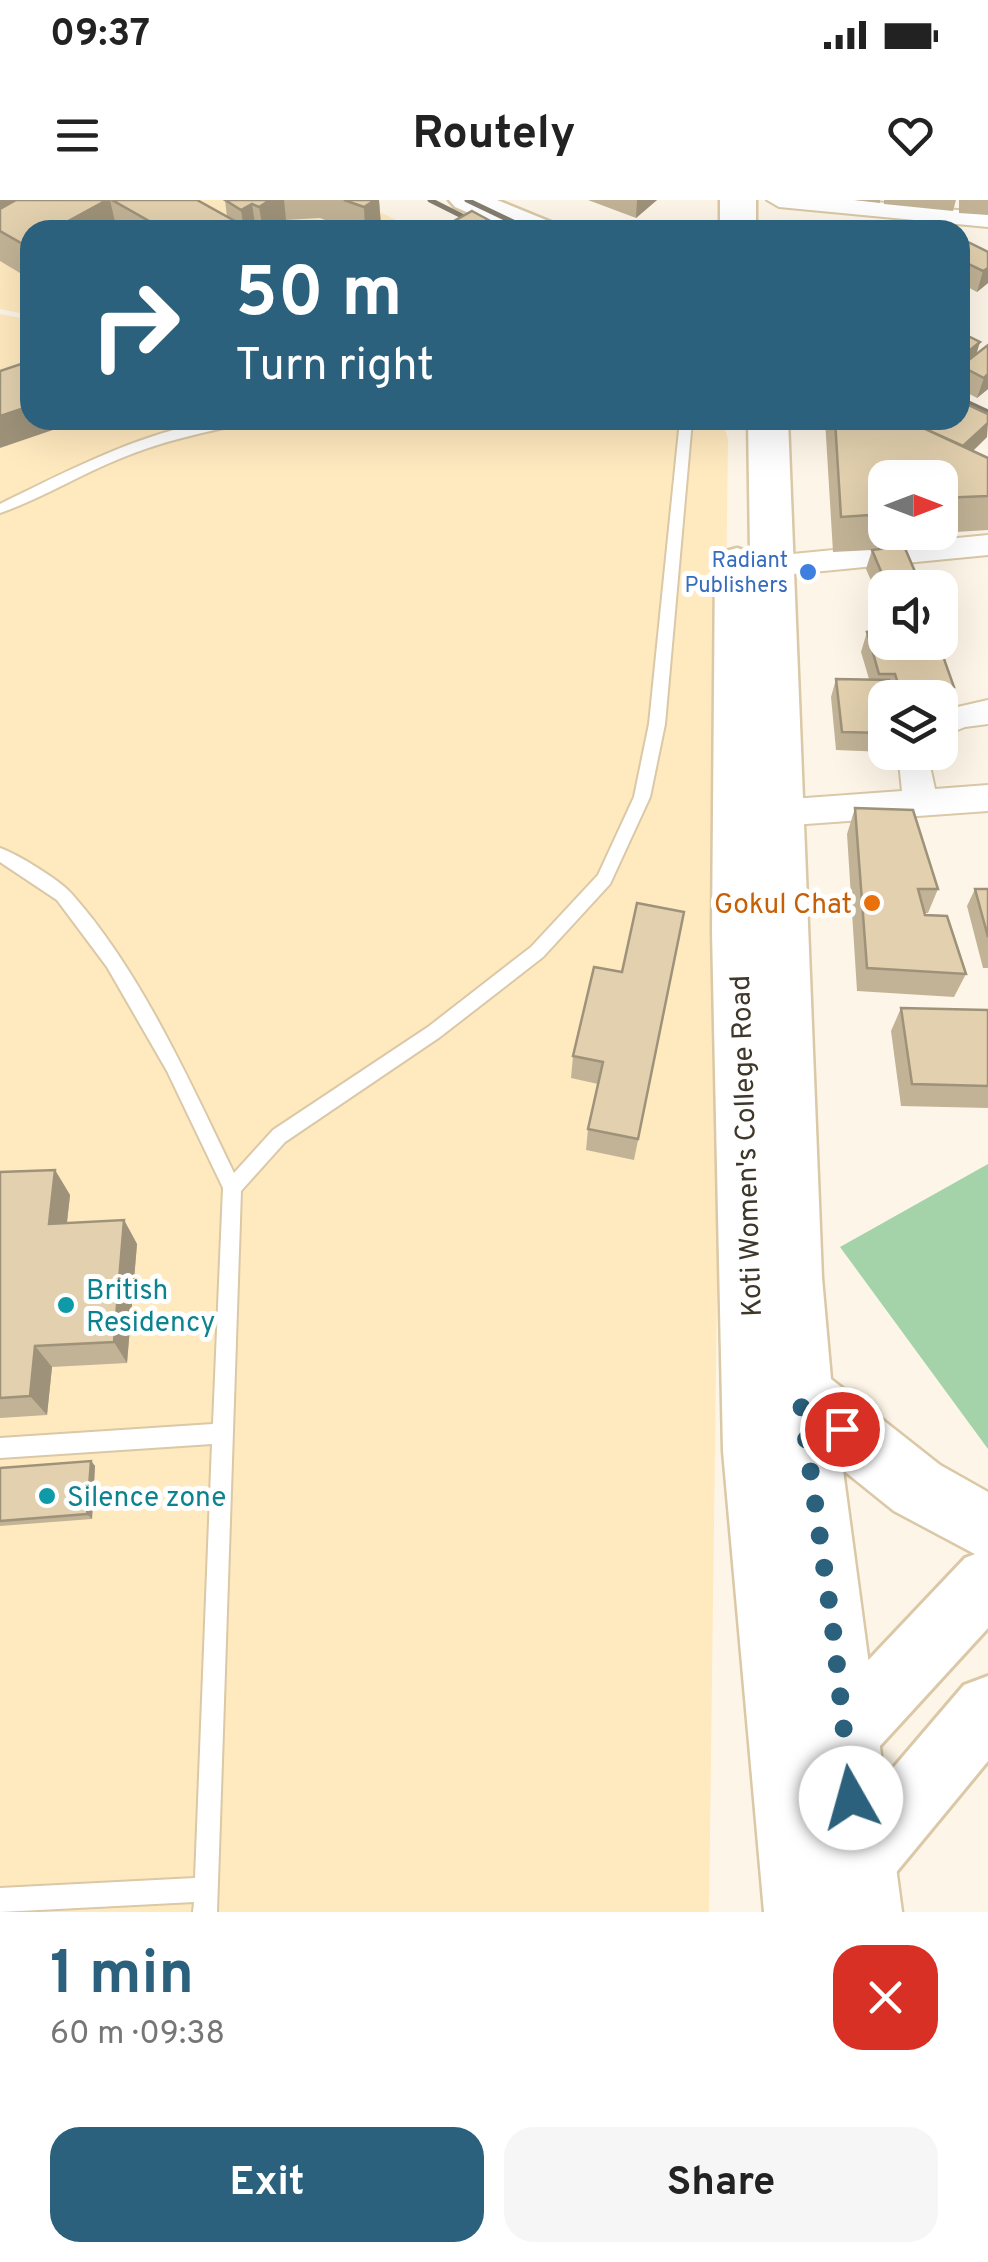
<!DOCTYPE html>
<meta charset="utf-8">
<style>
:root{--surface:#fff;--page:#f6f6f6;--text:#222;--muted:#767676;--accent:#2b617c}
body{margin:0;font-family:Overpass,sans-serif;background:var(--page);color:var(--text);height:100vh;display:flex;flex-direction:column;font-size:38px;white-space:nowrap}
*{box-sizing:border-box;margin:0}
p{font-size:32px;color:var(--muted)}
.icon{flex:none;width:55px;height:55px;fill:none;stroke:currentColor;stroke-width:2;stroke-linecap:round;stroke-linejoin:round}
.map{position:relative;height:1712px;overflow:hidden}
.drawer{display:flex;flex-direction:column;background:var(--surface);flex:1}
.drawer>*{flex:none}
.hud{position:absolute;left:20px;top:20px;width:950px;height:210px;border-radius:30px;box-shadow:0 10px 40px #0002;background:#2b617c;color:#fff;overflow:hidden}
.needle{width:65px;rotate:90deg}
.controls{position:absolute;left:868px;top:260px;display:grid;gap:20px}
.controls a{display:grid;place-items:center;width:90px;height:90px;border-radius:20px;background:var(--surface);box-shadow:0 10px 40px #0002;font-size:50px}
.pin{position:absolute;display:grid;place-items:center;width:85px;height:85px;color:#fff;margin:-42px;border:5px solid #fff;border-radius:50%;box-shadow:0 2px 10px #0007}
.me{position:absolute;width:110px;margin:-55px;rotate:353deg;stroke-linejoin:round;filter:drop-shadow(0 0 8px #0008)}
.turn{display:flex;align-items:center;gap:35px;height:210px;padding:0 50px;font-size:45px}
.turn .icon{width:130px;height:130px;stroke-width:2.5}
.turn b{display:block;font-size:70px;line-height:85px}
.round{display:grid;place-items:center;flex:none;width:105px;height:105px;border-radius:30px;background:var(--page)}
.head{display:flex;align-items:center;justify-content:space-between;height:170px;padding:0 50px}
h1{font-size:60px;font-weight:700;line-height:75px;color:var(--accent)}
.primary-button{display:flex;gap:20px;margin-top:auto;padding:20px 50px}
.primary-button a{flex:1;height:115px;border-radius:30px;background:var(--accent);color:#fff;font-size:40px;font-weight:700;line-height:115px;text-align:center}
.primary-button a+a{background:var(--page);color:var(--text)}
.status{display:flex;justify-content:space-between;align-items:center;height:70px;padding:0 50px;background:var(--surface);direction:ltr}
.status svg{height:28px;fill:currentColor}
header{display:flex;justify-content:space-between;align-items:center;height:130px;padding:0 50px;background:var(--surface);font-size:45px;font-weight:700}
.map>svg:first-child{display:block}
.built{fill:#ffe9bf}
.green{fill:#a4d3a9}
.lines{fill:none;stroke-linecap:round;stroke-linejoin:round}
.lane-casing{stroke:#dac8a6;stroke-width:4}
.street-casing{stroke:#dac8a6;stroke-width:4}
.secondary-casing{stroke:#dac8a6;stroke-width:6}
.primary-casing{stroke:#dac8a6;stroke-width:5}
.lane{fill:#fff;fill-rule:evenodd}
.street{fill:#fff;fill-rule:evenodd}
.secondary{fill:#fff;fill-rule:evenodd}
.primary{fill:#fff;fill-rule:evenodd}
.rail{stroke:#847d70;stroke-width:5}
.wall{fill:#c2b396;fill-rule:evenodd}
.shaded-wall{fill:#9e927a}
.building{fill:#e2d0ae;stroke:#9e927a;stroke-width:2.5}
.route{stroke:#2b617c;stroke-width:18;stroke-dasharray:0 32.4}
.shop-dot{fill:#3f7fe0;stroke:#fff;stroke-width:4}
.food-dot{fill:#e8710a;stroke:#fff;stroke-width:4}
.culture-dot{fill:#0f9aa8;stroke:#fff;stroke-width:4}
.labels{text-anchor:middle;stroke-width:10;stroke-linejoin:round;paint-order:stroke}
.far-shop-label{font-size:22px;fill:#366cbe;stroke:#fff;text-anchor:end}
.food-label{font-size:28px;fill:#c56008;stroke:#fff;text-anchor:end}
.street-label{font-size:28px;fill:#3e372a;stroke:#fff}
.culture-label{font-size:28px;fill:#0d838f;stroke:#fff;text-anchor:start}
</style>
<div class="status"><b>09:37</b><svg viewBox="0 0 49 12"><path d="M0 12V9h3v3zM5 12V6h3v6zM10 12V3h3v9zM15 12V0h3v12zM26 1h20v11H26zM47 4h2v5h-2z"/></svg></div>
<header><svg class="icon" aria-label="menu" viewBox="0 0 24 24"><path d="M4 6h16M4 12h16M4 18h16"/></svg>Routely<svg class="icon" aria-label="heart" viewBox="0 0 24 24"><path d="M12 20l-8-8c-3-5 5-10 8-4 3-6 11-1 8 4z"/></svg></header>
<div class="map">
<svg width="988" height="1712" viewBox="0 0 988 1712">
<rect width="100%" height="100%" fill="#fdf6e8"/>
<path class="built" d="M0,0L30,30V115L0,109Z
M197,0H355L417,30H228L211,21Z
M0,114L30,120V220H722L728,239L709,1712H0Z"/>
<path class="green" d="M988,964V1249L840,1047Z"/>
<g class="lines">
<g class="lane-casing">
<path id="lane" d="M217,220H247L246,223C202,233 161,241 119,259C79,275 41,299 0,313V304C69,270 140,233 217,220Z
M680,220H692L665,524L650,597L610,684L543,757L440,837L285,942L241,991L217,1712H193L194,1702L0,1712V1688L195,1678L212,1244L0,1258V1238L213,1224L223,988L167,871L107,767L57,700L0,662V648C19,655 58,679 71,693C140,770 189,880 234,973L273,930L428,827L531,747L598,675L634,597L649,524Z"/>
</g>
<g class="street-casing">
<path id="street" d="M767,0H855L988,13V27L779,7Z
M988,335V355L772,376L761,373L757,366L761,359L772,356Z
M988,500V524L965,527L940,537V511Z
M898,552H931L928,557L935,589L988,585V611L778,626L766,622L761,613L766,604L778,600L902,591Z"/>
</g>
<g class="secondary-casing">
<path id="secondary" d="M988,1349V1428L868,1559L817,1576L793,1566L783,1542L793,1518L825,1506L965,1358Z
M988,1476V1561L884,1687C853,1700 842,1703 810,1690L800,1665L810,1640L841,1629L964,1485Z"/>
</g>
<g class="primary-casing">
<path id="primary" d="M449,0H497L551,22L556,30H507L455,7Z
M720,0H756V30H720Z
M748,220H788L822,1078L831,1179L940,1265L988,1292V1361L894,1311L843,1270L902,1712H764L723,1251L712,731L715,363L722,352L737,348L750,352Z"/>
</g>
<use href="#lane" class="lane"/>
<use href="#street" class="street"/>
<use href="#secondary" class="secondary"/>
<use href="#primary" class="primary"/>
<path class="rail" d="M430,0L490,30
M467,0L530,30
M960,199L988,212"/>
</g>
<path class="wall" d="M0,0H197L227,17L225,0H379L381,26L375,30H350L320,18L286,20L272,30H30V79L0,61Z
M588,0H657L636,18Z
M854,0H880V3Z
M884,0H956L953,11L884,4Z
M959,0H988V15L959,13Z
M960,38L988,52V83L977,92L960,83Z
M960,132L977,154L988,189L977,198L960,189Z
M825,220H906L921,227L987,237L973,251L988,258V330L923,334L919,347L905,348L922,388H885V413L866,369L872,350L833,352ZM885,278H940V332H885Z
M867,432L954,487L946,505L940,506V498H885V552L836,550L831,497L836,479H869L861,452Z
M855,608L938,689L928,713H924L966,774L954,797L857,791L847,634Z
M975,689H988V768H983L967,706Z
M684,712L634,960L586,950L588,929L598,884L571,878L573,856L622,772Z
M901,808L988,810V908L901,906L891,831Z
M55,970L70,995L67,1023L124,1020L137,1044L127,1163L52,1167L47,1215L0,1218V972Z
M91,1261L95,1266L92,1319L0,1326V1268Z"/>
<path class="shaded-wall" d="M0,0H33L0,19Z
M107,0H110L117,30H62L61,25Z
M270,0H284L286,20L272,30H263L259,7Z
M375,0H379L381,26L375,30H365L364,7Z
M637,0H657L636,18Z
M252,4L256,30H244L241,10Z
M988,68V83L977,92L983,71Z
M980,142L974,162L961,166L960,169V158Z
M988,174V189L977,198L984,178Z
M30,206V220H82L0,248V216Z
M988,223L987,237L957,266L963,247Z
M55,970L70,995L64,1048L49,1024Z
M124,1020L137,1044L127,1163L114,1142Z
M35,1146L52,1167L47,1215L30,1196Z
M91,1261L95,1266L92,1319L87,1314Z"/>
<path class="building" d="M16,0H107L61,25L69,30H30V48L0,31V9Z
M112,0H197L242,25L233,30H165Z
M225,0H270L259,7L252,4L241,10Z
M344,0H375L364,7Z
M472,11L507,30H438Z
M775,24L839,30H774Z
M960,38L988,52V68L983,71L960,60Z
M960,132L980,142L960,158Z
M988,145V174L984,178L961,166Z
M30,161V206L0,216V171Z
M960,201L988,214V223L963,246L921,227L928,220H960Z
M835,220H906L988,258V296L940,298V278H885V314L841,317Z
M904,346L922,388H888L872,350Z
M885,431V442H938L954,487L900,490L895,474H879L867,432Z
M836,479L889,480L892,498H885V533L842,532Z
M855,608L913,610L938,689H918L925,715L947,716L966,774L867,768Z
M975,689H988V737Z
M637,703L684,712L638,939L588,929L603,862L573,856L594,767L622,772Z
M901,808L988,810V886L912,884Z
M55,970L49,1024L124,1020L114,1142L35,1146L30,1196L0,1198V972Z
M91,1261L87,1314L0,1321V1268Z"/>
<g class="lines">
<path class="route" d="M842,1229L800,1196L834,1437L851,1598"/>
</g>
<circle class="shop-dot" cx="808" cy="372" r="10"/>
<circle class="food-dot" cx="872" cy="703" r="10"/>
<g class="culture-dot">
<circle cx="66" cy="1105" r="10"/>
<circle cx="47" cy="1296" r="10"/>
</g>
<g class="labels">
<g class="far-shop-label">
<text x="788" y="367">Radiant<tspan x="788" dy="25">Publishers</tspan></text>
</g>
<g class="food-label">
<text x="852" y="713">Gokul Chat</text>
</g>
<g class="street-label">
<text transform="translate(745 946) rotate(-92)" y="10">Koti Women's College Road</text>
</g>
<g class="culture-label">
<text x="86" y="1099">British<tspan x="86" dy="32">Residency</tspan></text>
<text x="67" y="1306">Silence zone</text>
</g>
</g>
</svg>
<div class="controls">
<a><svg class="needle" viewBox="-14 -14 28 28"><path d="M0-13l5 13h-10z" fill="#e53935"/><path d="M0 13l5-13h-10z" fill="#767676"/></svg></a>
<a><svg class="icon" aria-label="sound" viewBox="0 0 24 24"><path d="M4 9h4l5-4v14l-5-4H4zM17 9q2 3 0 6"/></svg></a>
<a><svg class="icon" aria-label="layers" viewBox="0 0 24 24"><path d="M12 4l9 5-9 5-9-5zM3 14l9 5 9-5"/></svg></a>
</div>
<div class="pin" style="left:842px;top:1229px;background:#d93025"><svg class="icon" aria-label="arrive" viewBox="0 0 24 24"><path d="M6 21V4h12l-3 4 3 4H6"/></svg></div>
<svg class="me" style="left:851px;top:1598px" viewBox="-20 -20 40 40"><circle r="19" fill="#fff"/><path d="M0-13L10 11 0 6-10 11z" fill="#2b617c"/></svg>
<div class="hud">
<div class="turn"><svg class="icon" aria-label="right" viewBox="0 0 24 24"><path d="M7 20v-9h11M14 6l5 5-5 5"/></svg><div><b>50 m</b>Turn right</div></div>
</div>
</div>
<section class="drawer">
<div class="head"><div><h1>1 min</h1><p>60 m · 09:38</p></div><a class="round" style="background:#d93025;color:#fff"><svg class="icon" aria-label="close" viewBox="0 0 24 24"><path d="M6 6l12 12M18 6L6 18"/></svg></a></div>
<div class="primary-button"><a>Exit</a><a>Share</a></div>
</section>
